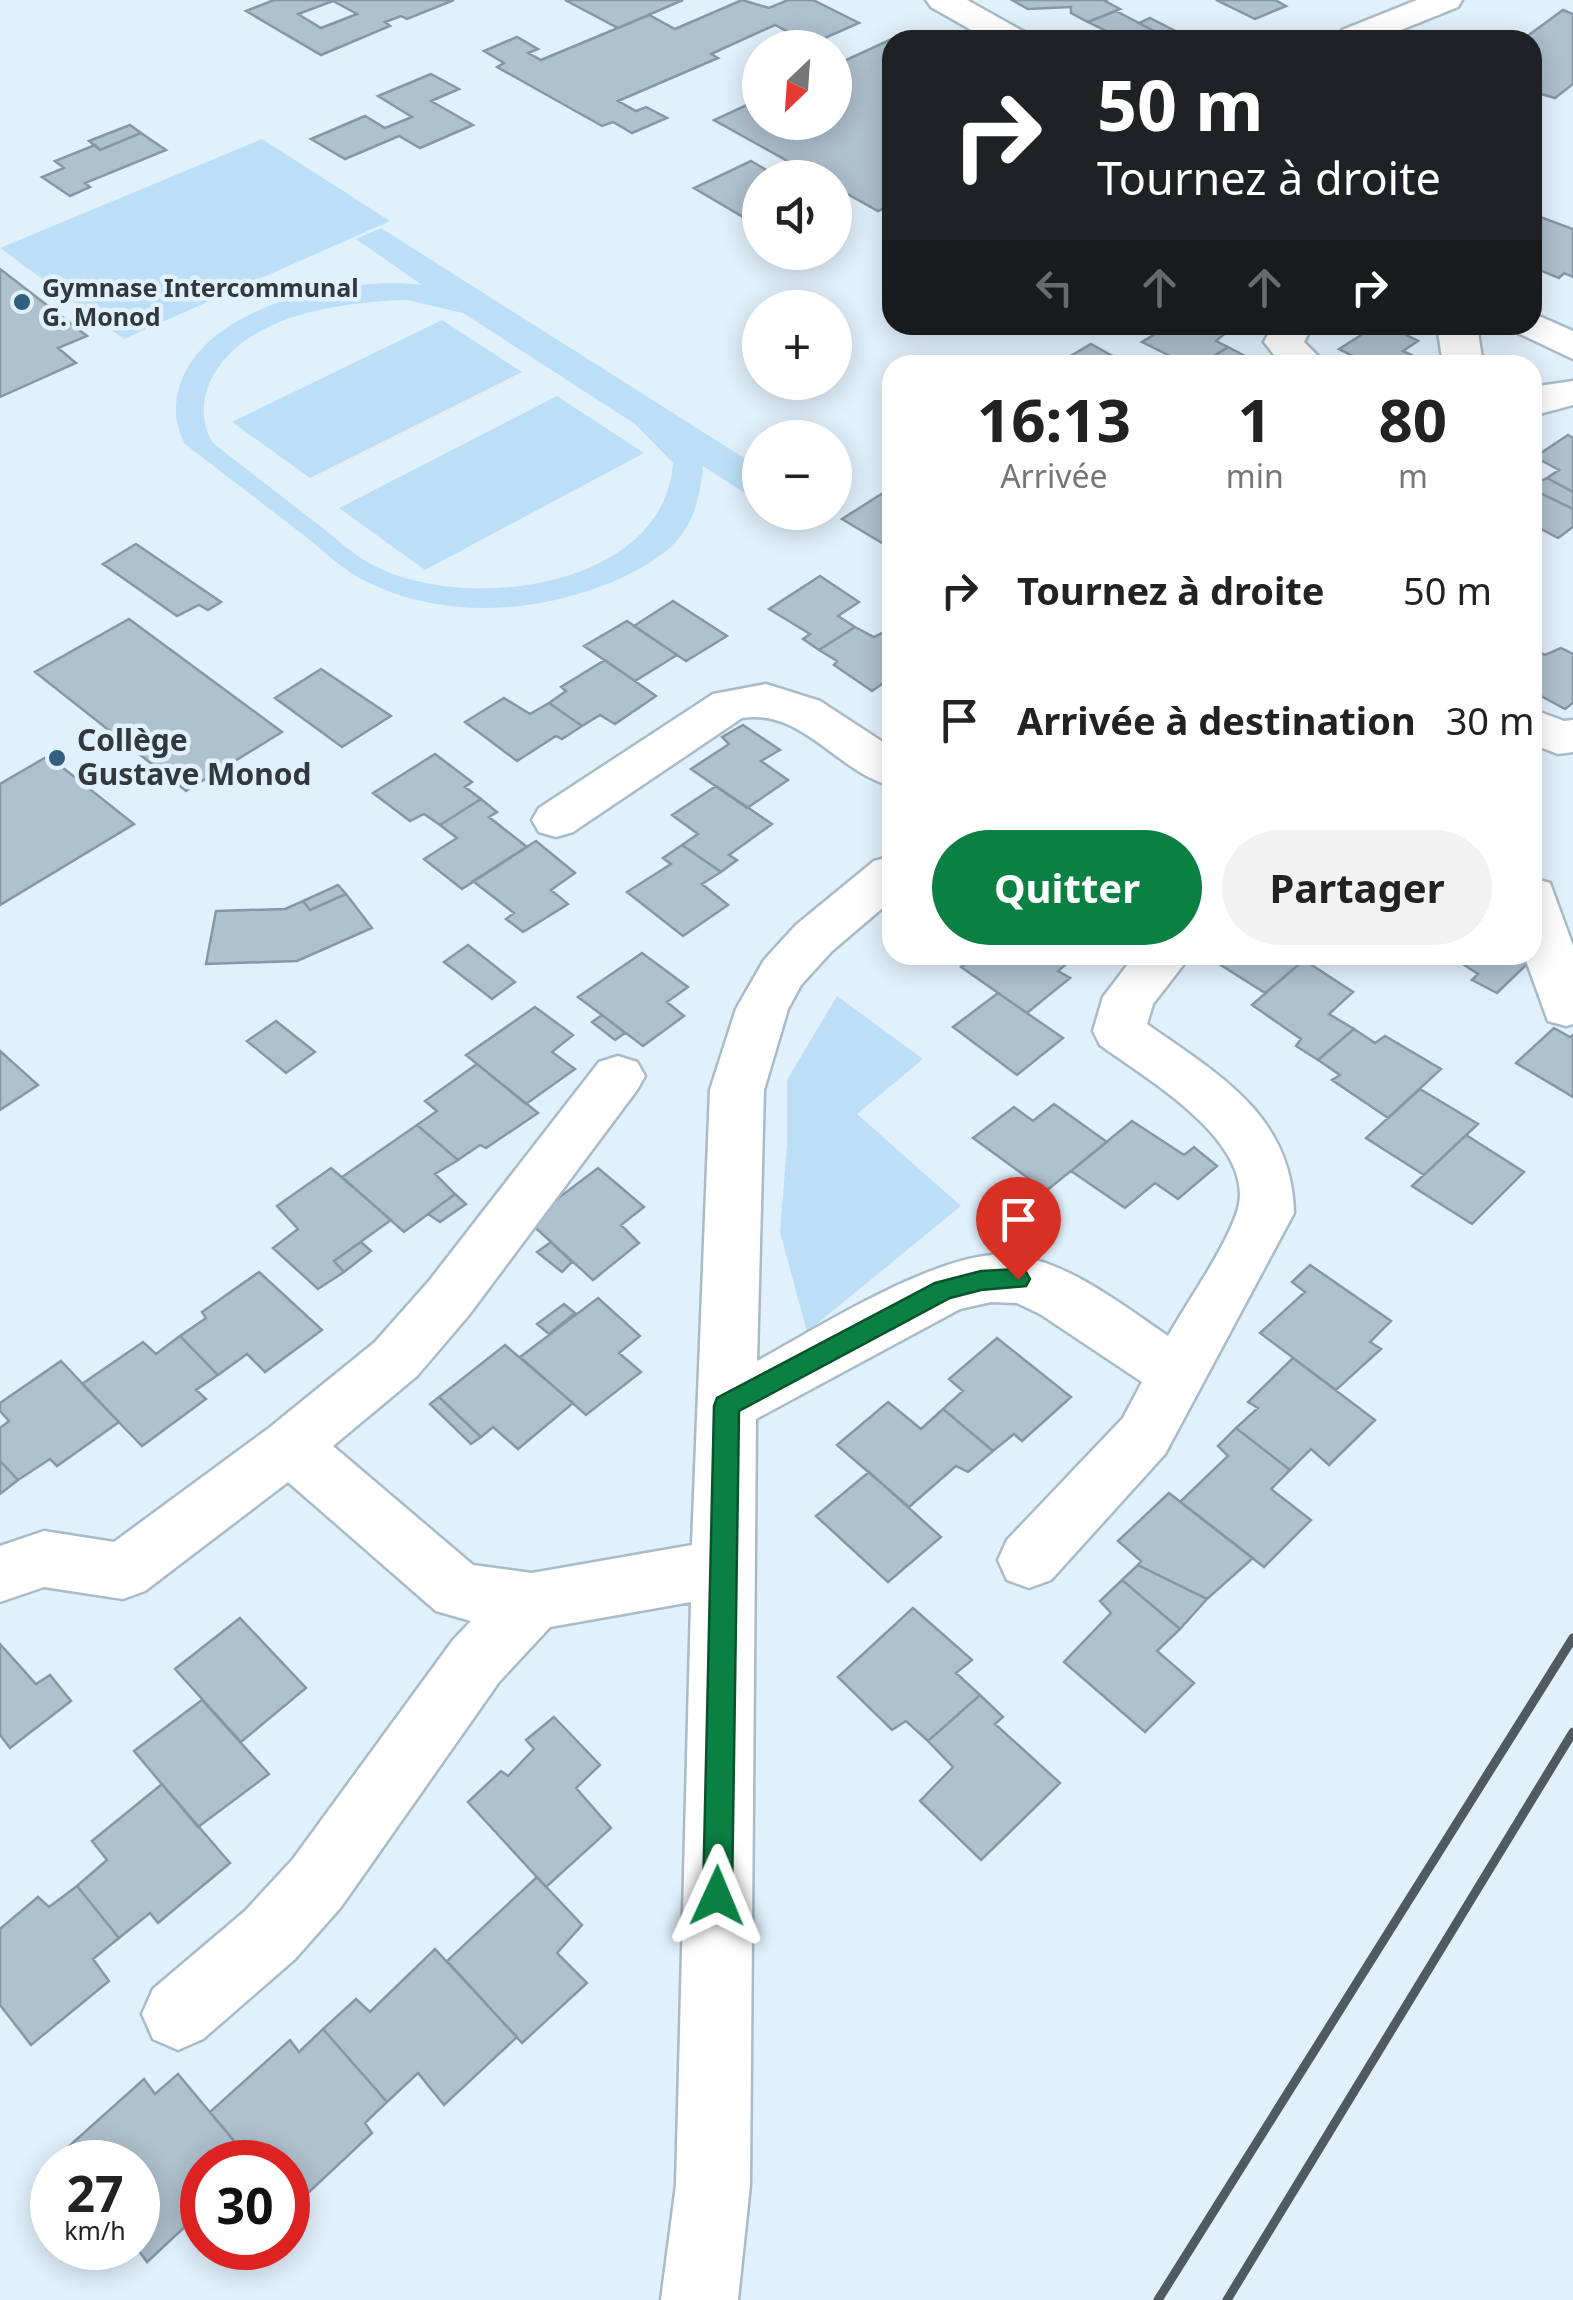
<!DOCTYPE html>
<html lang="fr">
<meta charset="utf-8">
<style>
:root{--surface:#fff;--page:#f2f2f2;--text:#222;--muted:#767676;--accent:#0b8043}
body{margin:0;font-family:"Noto Sans",sans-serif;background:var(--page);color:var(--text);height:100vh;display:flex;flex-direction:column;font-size:38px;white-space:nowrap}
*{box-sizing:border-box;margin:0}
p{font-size:32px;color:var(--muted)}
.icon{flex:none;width:55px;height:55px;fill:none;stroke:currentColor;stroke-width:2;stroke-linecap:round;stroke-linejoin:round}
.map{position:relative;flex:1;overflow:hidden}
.drawer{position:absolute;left:882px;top:355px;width:660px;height:610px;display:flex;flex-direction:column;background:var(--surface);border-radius:30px;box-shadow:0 5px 25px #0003}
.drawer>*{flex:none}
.hud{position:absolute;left:882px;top:30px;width:660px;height:305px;border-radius:30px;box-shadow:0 5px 25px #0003;background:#202124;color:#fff;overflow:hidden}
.needle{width:65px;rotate:205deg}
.controls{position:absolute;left:742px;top:30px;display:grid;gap:20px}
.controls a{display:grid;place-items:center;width:110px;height:110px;border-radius:50%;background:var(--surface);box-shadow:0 5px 25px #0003;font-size:50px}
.speed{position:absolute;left:30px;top:2140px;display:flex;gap:20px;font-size:50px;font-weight:700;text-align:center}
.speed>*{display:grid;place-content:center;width:130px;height:130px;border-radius:50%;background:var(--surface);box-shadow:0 5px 25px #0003;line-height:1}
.speed small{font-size:25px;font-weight:400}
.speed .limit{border:15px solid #d22;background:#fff;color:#111}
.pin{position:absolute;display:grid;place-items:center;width:85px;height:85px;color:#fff;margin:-102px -42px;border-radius:50% 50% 50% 0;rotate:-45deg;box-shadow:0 0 10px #0007}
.pin .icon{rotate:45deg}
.me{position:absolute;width:110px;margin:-55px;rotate:1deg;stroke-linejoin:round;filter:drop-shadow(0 0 8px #0008)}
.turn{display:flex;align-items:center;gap:35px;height:210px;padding:0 50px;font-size:45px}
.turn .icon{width:130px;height:130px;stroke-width:2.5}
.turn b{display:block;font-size:70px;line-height:85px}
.lanes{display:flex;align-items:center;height:95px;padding:0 50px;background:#0003;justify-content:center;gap:50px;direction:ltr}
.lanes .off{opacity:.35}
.eta{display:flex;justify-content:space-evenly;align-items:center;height:170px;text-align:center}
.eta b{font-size:60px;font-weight:700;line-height:70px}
.primary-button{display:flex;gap:20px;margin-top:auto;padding:20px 50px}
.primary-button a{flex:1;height:115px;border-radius:60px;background:var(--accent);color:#fff;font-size:40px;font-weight:700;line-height:115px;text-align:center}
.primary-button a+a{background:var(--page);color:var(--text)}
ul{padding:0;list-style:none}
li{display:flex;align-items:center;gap:30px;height:130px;padding:0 50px}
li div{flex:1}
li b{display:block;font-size:38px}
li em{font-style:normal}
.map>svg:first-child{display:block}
.green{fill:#bcdff7;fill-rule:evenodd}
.building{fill:#aec1ce;stroke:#8698a5;stroke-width:2.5;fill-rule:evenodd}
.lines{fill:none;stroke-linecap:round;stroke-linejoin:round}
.street-casing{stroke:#a8bbc8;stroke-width:5}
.street{fill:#fff;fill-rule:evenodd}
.rail{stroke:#525a61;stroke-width:9}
.route{fill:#0b8043;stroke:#07532c;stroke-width:2.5}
.poi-dot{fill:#30607e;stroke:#e1f1fc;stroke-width:4}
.labels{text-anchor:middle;stroke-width:9;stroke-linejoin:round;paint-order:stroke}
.far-poi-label{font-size:25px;font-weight:bold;fill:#31383e;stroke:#e1f1fc;text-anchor:start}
.poi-label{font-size:30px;font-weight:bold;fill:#31383e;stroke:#e1f1fc;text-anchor:start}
</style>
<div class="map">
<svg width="1573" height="2300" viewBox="0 0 1573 2300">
<rect width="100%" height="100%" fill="#e1f1fc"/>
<path class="green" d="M262,139L390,221L124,339L0,248Z
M381,228L760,468V503L703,466C701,487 698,506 688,525C674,551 643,568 617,580C538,614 445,620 367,582C345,572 325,552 306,537C266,506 225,475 185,444C175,425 173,406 180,385C207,303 348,276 422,285L356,239ZM407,300L463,313L635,424L673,463C664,590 462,614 371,564C352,554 334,536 316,523C282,496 247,470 213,443C202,425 201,405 209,384C240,314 341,302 407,300Z
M442,320L522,372L310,478L232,422Z
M557,396L644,453L425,570L339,508Z
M837,996L923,1059L857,1114L961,1206L807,1332L780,1232L787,1144V1080Z"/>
<path class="building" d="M274,0H454L407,19L401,16L385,22L390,26L321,55L246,11ZM333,1L357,14L321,28L298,14Z
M565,0H683L618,28Z
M742,0L769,8L788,0H813L859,23L811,44L775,25L711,54L718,58L618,101L636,111L646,107L667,118L632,133L613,122L602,126L497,67L504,63L484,51L517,37L538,49L528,53L541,60L649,15L675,29Z
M1012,0H1108L1105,1L1120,9L1088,22L1071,13V7L1028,9Z
M1216,0H1275L1286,6L1255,19Z
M1563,10L1573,14V84L1555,98L1541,94L1532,100V40H1522Z
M1116,11L1139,23L1171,40H1108L1104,38L1112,34L1088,22Z
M1150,18L1191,39L1171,40L1139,23Z
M905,33L918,40H892V204L878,211L835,187V178H818L714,120L760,99V122H835V65Z
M431,74L459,89L431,101L473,125L420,148L399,136L345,159L311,139L365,116L385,128L412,117L378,96Z
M130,125L141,133L100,150L89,141Z
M141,133L166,150L85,183L90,187L70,196L42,177L64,168L55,161L95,145L100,150Z
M751,161L780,178H760V227L694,188Z
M1532,214L1573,229V277L1564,273L1559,278L1532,267Z
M0,269L87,336L58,348L76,363L0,397Z
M1170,325H1202L1223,335L1216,341L1228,347L1199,365L1187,360L1182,362L1142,342Z
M1377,325H1387L1418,341L1403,351L1424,361L1417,365H1371L1339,349Z
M1091,344L1129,365L1057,364Z
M1228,347L1245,356L1240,359L1251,365H1202Z
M1568,435L1573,438V492L1547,478L1559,470L1535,457Z
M1547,478L1573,492V509L1532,489V485Z
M891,488L892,541L882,543L842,519Z
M1532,489L1573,509V527L1558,538L1532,524Z
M136,544L221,602L208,610L199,605L177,616L103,564Z
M820,576L859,602L838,616L855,627L819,650L803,639L810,634L769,609Z
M673,601L727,636L686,661L634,626Z
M129,619L282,732L186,791L35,672Z
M627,621L677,655L635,681L584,646Z
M855,627L874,637L886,631L892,634V677L872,691L834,665L837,661L819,650Z
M1561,648L1573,654V703L1565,709L1532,691V649L1545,655Z
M605,660L656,696L615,724L600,715L582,726L549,703L566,691L561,687Z
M321,669L391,716L342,747L275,698Z
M504,698L530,714L549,703L582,726L562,739L556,736L517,761L465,722Z
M743,725L780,750L761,761L788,780L747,808L691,769L729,744L722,737Z
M435,754L472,782L465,787L481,799L440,825L424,814L410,821L373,793Z
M48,756L134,824L0,905V784Z
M716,786L772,824L729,855L737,860L721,872L682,845L698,834L672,815Z
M481,799L497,812L489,817L527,847L462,889L424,859L457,838L440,825Z
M536,841L575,873L551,890L568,904L523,932L506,919L514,913L473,881Z
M682,845L721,872L702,884L728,905L683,936L627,892L671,864L663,858Z
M338,885L346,894L310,910L303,901Z
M346,894L372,928L297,961L206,964L216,911L285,909L303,901L310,910Z
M468,945L515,982L492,999L444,962Z
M642,953L688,987L667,1002L684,1016L643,1046L578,997Z
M977,955H1075L1076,956L1058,971L1070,978L1027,1013L961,967Z
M1219,955H1310L1265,993L1213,960Z
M1449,955H1515L1527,964L1497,993L1472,980L1478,974Z
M1304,960L1353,992L1329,1014L1354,1029L1318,1060L1296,1046L1301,1039L1252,1005Z
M998,993L1063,1038L1017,1075L953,1027Z
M535,1007L573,1035L552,1052L575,1069L526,1104L466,1055Z
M602,1015L625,1033L615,1040L592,1022Z
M276,1021L315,1052L286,1073L247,1041Z
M1554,1028L1570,1037L1573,1035V1097L1516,1063Z
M1354,1029L1375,1043L1385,1036L1441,1069L1388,1118L1332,1080L1340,1075L1318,1060Z
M0,1051L38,1085L0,1110Z
M477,1064L538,1113L486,1148L480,1145L458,1160L417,1125L437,1111L425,1101Z
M1420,1089L1478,1124L1424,1175L1366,1138Z
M1054,1104L1107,1142L1046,1191L973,1138L1014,1107L1033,1121Z
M1132,1121L1184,1155L1194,1147L1217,1166L1178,1199L1155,1183L1125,1208L1071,1171Z
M417,1125L458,1160L435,1174L455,1194L404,1232L342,1177Z
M1466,1135L1524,1172L1472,1224L1412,1186Z
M331,1168L391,1220L334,1261L344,1272L318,1289L273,1248L298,1229L277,1206Z
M598,1168L644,1207L621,1225L639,1243L593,1280L528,1221Z
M455,1194L466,1204L440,1222L428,1214Z
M361,1242L371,1251L344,1272L334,1261Z
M551,1242L572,1262L562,1272L537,1252Z
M1310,1265L1391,1321L1370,1342L1381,1349L1336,1390L1260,1333L1305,1292L1292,1282Z
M259,1272L322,1330L265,1372L247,1354L218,1375L180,1336L206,1318L202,1312Z
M598,1298L640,1336L619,1353L641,1372L586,1415L520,1357Z
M564,1304L575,1313L549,1334L537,1324Z
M180,1336L218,1375L196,1390L206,1399L142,1446L82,1384L143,1342L156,1354Z
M997,1338L1071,1397L1022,1441L1014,1434L993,1451L943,1409L963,1391L949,1379Z
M505,1345L573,1403L518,1449L493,1427L481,1437L439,1397Z
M1293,1358L1375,1420L1329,1465L1311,1449L1290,1470L1236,1428L1258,1408L1248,1402Z
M61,1361L119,1422L57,1466L50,1459L18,1480L0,1461V1428L9,1421L0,1411V1403Z
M439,1397L481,1437L471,1444L430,1404Z
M888,1402L921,1429L943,1409L993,1451L968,1472L956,1466L909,1507L837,1445Z
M1236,1428L1290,1470L1271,1489L1311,1520L1264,1567L1180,1502L1228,1456L1218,1446Z
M0,1461L18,1480L0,1494Z
M869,1472L941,1537L888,1582L816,1516Z
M1169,1493L1253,1558L1207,1599L1138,1565L1141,1561L1118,1541Z
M1138,1565L1207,1599L1180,1629L1122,1580Z
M1122,1580L1180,1629L1157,1651L1194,1683L1145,1732L1064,1662L1111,1613L1100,1601Z
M913,1608L972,1660L956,1673L980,1695L928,1741L906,1721L892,1730L838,1677Z
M240,1618L306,1688L241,1742L175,1669Z
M0,1644L36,1684L50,1675L71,1701L10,1748L0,1735Z
M980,1695L1003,1717L995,1724L1060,1783L981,1860L920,1801L953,1767L928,1741Z
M202,1700L269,1774L198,1827L134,1751Z
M554,1717L600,1765L576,1788L611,1828L546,1887L468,1802L501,1771L508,1776L534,1749L526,1740Z
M162,1784L230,1863L158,1923L150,1913L119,1938L77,1886L107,1860L92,1841Z
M537,1877L582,1925L557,1953L587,1983L522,2043L447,1961Z
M77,1886L119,1938L93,1959L109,1981L31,2045L0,2005V1929L38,1897L49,1907Z
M435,1949L517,2037L444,2105L418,2073L387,2102L323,2029L356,1999L370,2012Z
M323,2029L387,2102L365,2123L372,2133L292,2208L288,2203V2162H252L210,2112L290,2040L299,2052Z
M178,2074L244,2153L234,2162H202V2211L147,2262L137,2248L138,2162H77L67,2148L144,2079L155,2094Z"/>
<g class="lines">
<g class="street-casing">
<path id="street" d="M926,0H967L1026,33L1031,40H989L931,7Z
M1417,0H1462L1458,7L1376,40L1337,37L1342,30Z
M1532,313L1573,331V359L1518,333L1512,325H1532Z
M1273,325H1313L1304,342L1327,365H1282L1264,342Z
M1437,325H1477L1483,365H1443Z
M1573,381V405L1532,416V387Z
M766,684L820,701L892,748V786C838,773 802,708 742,718L573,832L556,837L539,832L532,820L539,808L713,694Z
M1532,709L1564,721L1573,720V752L1558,754L1532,744Z
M892,856V900L832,951L801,985L788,1009L764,1090L757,1361C818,1328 944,1247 1012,1255C1069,1262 1122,1305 1168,1336C1190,1297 1220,1257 1236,1215C1263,1145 1145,1078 1100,1045L1093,1031L1103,997L1135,955H1191L1153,1004L1147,1024C1219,1075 1292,1115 1294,1213L1165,1454L1051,1580L1029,1588L1007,1580L998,1560L1007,1540L1123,1418L1142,1382L1040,1314L1017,1303L991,1302L960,1309L756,1419L750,2185L738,2300H661L676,2185L691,1602L550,1627L499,1682L341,1907L295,1959L203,2039L178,2050L153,2039L142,2014L153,1989L245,1911L293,1859L453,1640L471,1621L436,1611L288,1482L145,1591L123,1599L44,1587L0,1602V1546L44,1531L114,1542L269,1428L375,1342L429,1281L599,1062L618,1056L637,1062L645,1076L637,1090L469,1315L417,1376L333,1446L473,1565L532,1573L692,1545L710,1090L736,1009L764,960L796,925L874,861Z
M1532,878L1550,883L1573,946V1024L1566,1026L1548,1021L1524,955H1532Z"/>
</g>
<use href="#street" class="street"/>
<path class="rail" d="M1158,2300L1573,1638
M1227,2300L1573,1732"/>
</g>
<path class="route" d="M1018,1269L1026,1272L1030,1279L1026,1286L981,1290L950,1298L739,1411L732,1896L727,1906L717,1911L707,1906L703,1896L714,1406L717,1398L935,1283L981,1271Z"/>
<g class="poi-dot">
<circle cx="22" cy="302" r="10"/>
<circle cx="57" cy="758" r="10"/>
</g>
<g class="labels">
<g class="far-poi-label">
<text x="42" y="297">Gymnase Intercommunal<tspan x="42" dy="29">G. Monod</tspan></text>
</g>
<g class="poi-label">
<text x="77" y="751">Collège<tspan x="77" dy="34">Gustave Monod</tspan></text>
</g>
</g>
</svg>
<div class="controls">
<a><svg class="needle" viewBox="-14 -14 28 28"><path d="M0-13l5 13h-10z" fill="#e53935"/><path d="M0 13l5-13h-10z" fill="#767676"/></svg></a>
<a><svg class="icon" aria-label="sound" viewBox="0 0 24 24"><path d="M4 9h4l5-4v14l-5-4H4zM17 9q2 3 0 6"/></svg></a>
<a>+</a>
<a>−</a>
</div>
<div class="speed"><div>27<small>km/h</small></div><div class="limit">30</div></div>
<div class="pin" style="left:1018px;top:1279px;background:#d93025"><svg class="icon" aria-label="arrive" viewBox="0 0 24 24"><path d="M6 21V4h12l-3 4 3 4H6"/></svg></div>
<svg class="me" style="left:717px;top:1896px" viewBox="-20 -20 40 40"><path d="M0-17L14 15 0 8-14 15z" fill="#0b8043" stroke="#fff" stroke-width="4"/></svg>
<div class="hud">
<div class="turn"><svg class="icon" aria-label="right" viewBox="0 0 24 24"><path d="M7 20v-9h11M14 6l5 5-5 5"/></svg><div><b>50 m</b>Tournez à droite</div></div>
<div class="lanes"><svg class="icon off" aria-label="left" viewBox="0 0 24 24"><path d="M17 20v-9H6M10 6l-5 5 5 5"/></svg><svg class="icon off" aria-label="ahead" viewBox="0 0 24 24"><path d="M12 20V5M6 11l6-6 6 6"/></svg><svg class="icon off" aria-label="ahead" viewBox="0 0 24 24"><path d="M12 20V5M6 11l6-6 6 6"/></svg><svg class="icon" aria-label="right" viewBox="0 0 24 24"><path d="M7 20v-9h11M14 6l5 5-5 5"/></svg></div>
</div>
<section class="drawer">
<div class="eta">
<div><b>16:13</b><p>Arrivée</p></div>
<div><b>1</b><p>min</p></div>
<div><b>80</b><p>m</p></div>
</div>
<ul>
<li><svg class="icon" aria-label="right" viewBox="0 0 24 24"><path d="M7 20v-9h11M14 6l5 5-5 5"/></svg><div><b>Tournez à droite</b></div><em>50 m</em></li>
<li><svg class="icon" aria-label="arrive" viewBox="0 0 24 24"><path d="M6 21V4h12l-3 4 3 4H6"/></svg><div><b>Arrivée à destination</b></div><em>30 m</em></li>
</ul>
<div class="primary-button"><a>Quitter</a><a>Partager</a></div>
</section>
</div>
